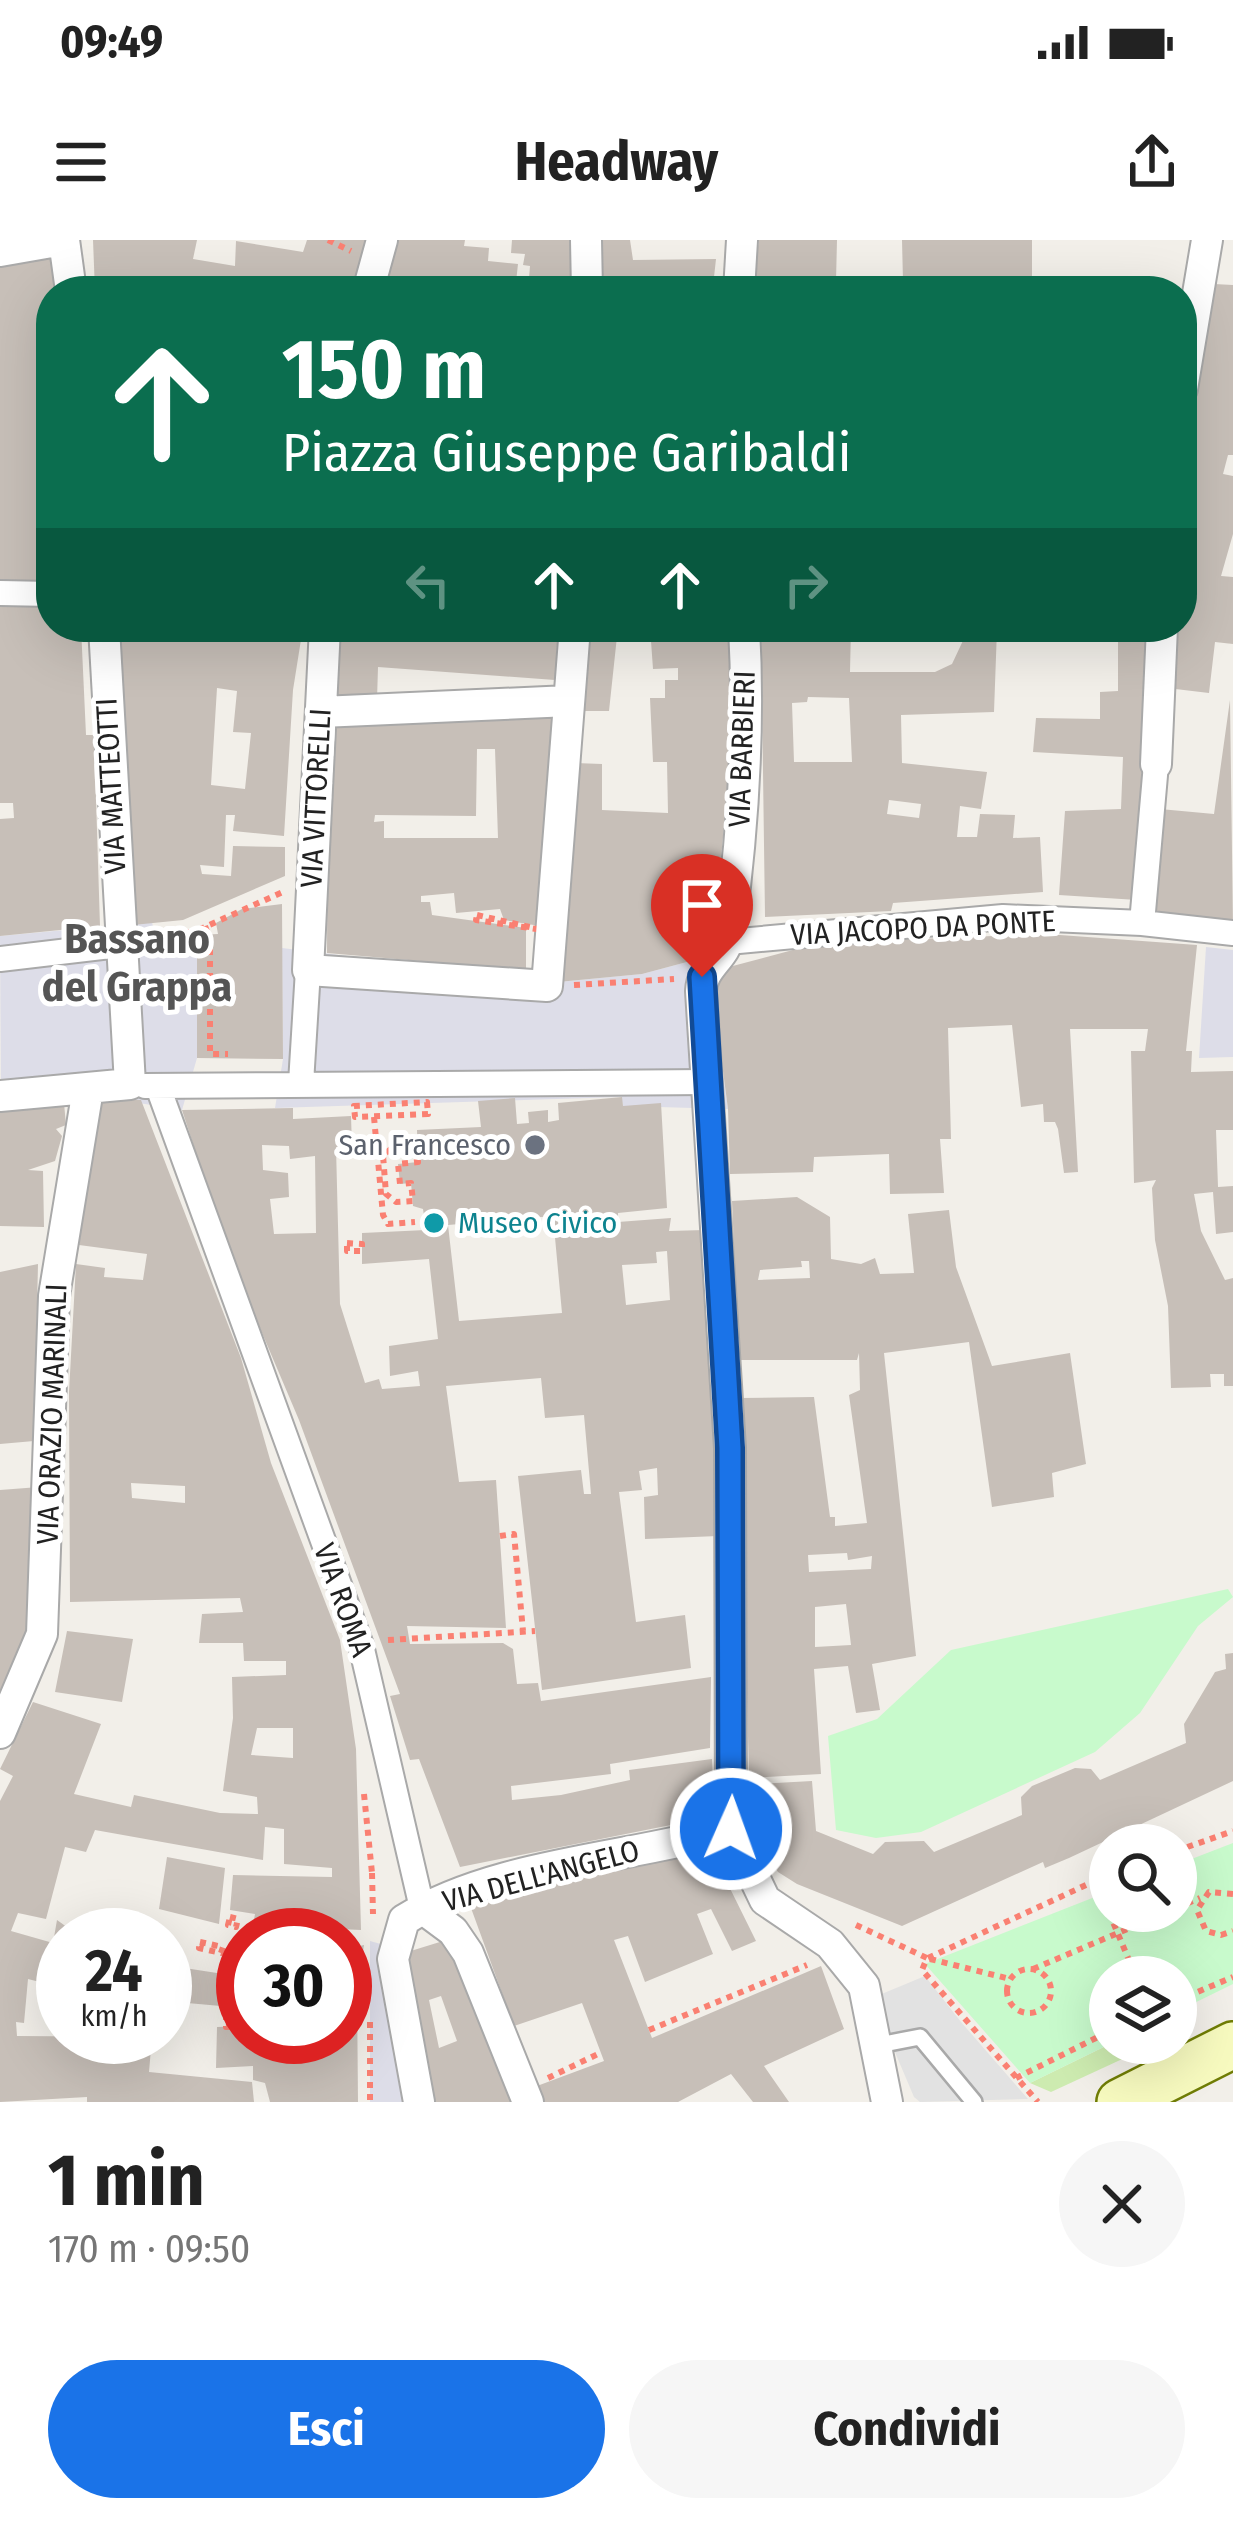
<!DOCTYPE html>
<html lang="it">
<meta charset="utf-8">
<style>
:root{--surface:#fff;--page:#f6f6f6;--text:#222;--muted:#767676;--accent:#1a73e8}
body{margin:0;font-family:"Fira Sans Condensed",sans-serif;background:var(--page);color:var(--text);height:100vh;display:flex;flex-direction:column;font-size:45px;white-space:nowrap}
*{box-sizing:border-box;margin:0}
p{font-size:39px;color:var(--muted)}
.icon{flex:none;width:66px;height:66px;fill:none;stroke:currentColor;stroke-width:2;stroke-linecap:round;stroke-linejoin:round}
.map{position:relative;height:1862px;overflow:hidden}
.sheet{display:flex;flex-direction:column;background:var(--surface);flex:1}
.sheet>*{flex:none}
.banner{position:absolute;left:36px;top:36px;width:1161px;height:366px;border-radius:48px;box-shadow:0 12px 48px #0002;background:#0b6e4f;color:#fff;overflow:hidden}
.controls{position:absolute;left:1089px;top:1584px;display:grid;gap:24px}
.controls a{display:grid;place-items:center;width:108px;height:108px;border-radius:50%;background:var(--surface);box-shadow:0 12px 48px #0002;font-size:60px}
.speed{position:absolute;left:36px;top:1668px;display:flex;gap:24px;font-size:60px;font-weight:700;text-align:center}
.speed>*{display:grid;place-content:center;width:156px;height:156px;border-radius:50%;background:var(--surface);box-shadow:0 12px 48px #0002;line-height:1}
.speed small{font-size:30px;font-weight:400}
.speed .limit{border:18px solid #d22;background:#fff;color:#111}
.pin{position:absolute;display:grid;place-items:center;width:102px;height:102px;color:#fff;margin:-123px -51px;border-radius:50% 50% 50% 0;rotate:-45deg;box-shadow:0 0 12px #0007}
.pin .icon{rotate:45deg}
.me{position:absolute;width:132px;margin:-66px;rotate:2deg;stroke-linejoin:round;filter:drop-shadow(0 0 9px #0008)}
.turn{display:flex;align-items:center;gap:42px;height:252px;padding:0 48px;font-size:54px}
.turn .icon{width:156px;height:156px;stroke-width:2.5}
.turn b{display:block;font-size:84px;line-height:102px}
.lanes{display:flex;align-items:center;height:114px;padding:0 48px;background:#0003;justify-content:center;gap:60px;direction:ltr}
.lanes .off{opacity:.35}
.round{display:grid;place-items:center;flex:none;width:126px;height:126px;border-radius:63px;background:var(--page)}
.headline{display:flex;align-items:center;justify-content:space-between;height:204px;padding:0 48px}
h1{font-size:72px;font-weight:700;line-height:90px}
.action{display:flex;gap:24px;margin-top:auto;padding:24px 48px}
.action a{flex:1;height:138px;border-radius:72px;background:var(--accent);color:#fff;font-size:48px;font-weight:700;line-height:138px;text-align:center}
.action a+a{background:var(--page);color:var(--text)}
.status{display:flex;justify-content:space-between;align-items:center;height:84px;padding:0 60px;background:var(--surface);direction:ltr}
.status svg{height:33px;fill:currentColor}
header{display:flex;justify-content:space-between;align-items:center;height:156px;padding:0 48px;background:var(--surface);font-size:54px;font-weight:700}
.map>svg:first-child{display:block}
.grass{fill:#cdebb0}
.park{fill:#c8facc}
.parking{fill:#e2e2e2}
.plaza{fill:#dddde8}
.building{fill:#c7bfb8;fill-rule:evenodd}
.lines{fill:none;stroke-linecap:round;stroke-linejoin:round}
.service-casing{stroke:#a9a9a9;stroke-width:20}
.pedestrian-casing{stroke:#a9a9a9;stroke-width:28}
.minor-casing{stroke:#a9a9a9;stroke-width:34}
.secondary-casing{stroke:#707d05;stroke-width:50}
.path{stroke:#fa8072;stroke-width:6;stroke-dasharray:6 6;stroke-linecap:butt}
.service{stroke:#fff;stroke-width:15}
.pedestrian{stroke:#fff;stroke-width:24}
.minor{stroke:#fff;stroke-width:30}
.secondary{stroke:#f7fabf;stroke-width:45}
.route-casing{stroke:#114b97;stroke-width:30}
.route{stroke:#1a73e8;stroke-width:21}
.worship-dot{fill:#6b7280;stroke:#fff;stroke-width:4.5}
.culture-dot{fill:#0f9aa8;stroke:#fff;stroke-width:4.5}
.labels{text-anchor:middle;stroke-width:10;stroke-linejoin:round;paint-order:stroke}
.street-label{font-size:30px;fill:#222;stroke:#fff}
.worship-label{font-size:30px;fill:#5b616d;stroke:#fff;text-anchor:end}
.culture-label{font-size:30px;fill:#0d838f;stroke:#fff;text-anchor:start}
.district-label{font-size:42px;font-weight:bold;fill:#555;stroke:#fff}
</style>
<div class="status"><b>09:49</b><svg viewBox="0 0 49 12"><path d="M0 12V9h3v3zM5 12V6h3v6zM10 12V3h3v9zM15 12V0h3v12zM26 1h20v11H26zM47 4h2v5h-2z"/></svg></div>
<header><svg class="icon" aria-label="menu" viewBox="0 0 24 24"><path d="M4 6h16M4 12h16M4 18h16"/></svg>Headway<svg class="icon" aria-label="share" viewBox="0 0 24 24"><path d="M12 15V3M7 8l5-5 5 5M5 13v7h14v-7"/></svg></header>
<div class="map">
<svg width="1233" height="1862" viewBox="0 0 1233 1862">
<rect width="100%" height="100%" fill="#f2efe9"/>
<path class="grass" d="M1112,1803H1157L1051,1852L1030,1843Z"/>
<path class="park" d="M1228,1349L1233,1357L1198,1386L1140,1473L1095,1512L921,1592L876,1598L836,1590L828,1496L877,1479L951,1410Z
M1233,1603V1744L1176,1772V1737H1110L1112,1803L1030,1843L925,1724L1110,1651V1671H1176V1625Z"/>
<path class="parking" d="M925,1736L961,1782L1028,1859L920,1862L914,1857L872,1758Z"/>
<path class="plaza" d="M152,682L154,692L189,689L197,695V818L182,870L102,857L1,862L0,696Z
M1206,707L1233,710V817L1199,818Z
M282,708L558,742L642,734L698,719L710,732L728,869L623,866L621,857L275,868L283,819Z
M370,1701L398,1709L423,1862H370Z"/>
<path class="building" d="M93,0H197L193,19L235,26L236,1L303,12L307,0H368L351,51H95Z
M394,0H465L464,6L489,8L488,21L518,24L515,51H467L468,44L431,43L430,51H377Z
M512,0H573L575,51H528L530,26L523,25L525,14L511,13Z
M594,0H630L633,20L716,19L713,46L592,48Z
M759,0H837L836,41H903L902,0H1032V36L1028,51H829V42H824L823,51H752Z
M57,15L61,51H51V348H0V27Z
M1214,44L1233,45V215H1228L1223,234L1233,236V294L1221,336L1233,337V404L1215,402L1209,453L1167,448L1169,387H1182V238Z
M51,358V387H81L86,495H94L100,686L0,696V579L14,578L13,563H0V359Z
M125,387H303L293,450L284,596L233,591L235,575H226L224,627L200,625L202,634L231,636L233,606L285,607V636L183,680L123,686L114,392ZM217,448L237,451L233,492L251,493L245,549L211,545Z
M334,387H558L555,440L378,427L377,460L327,458Z
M585,387H618L609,471H582Z
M650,387H730L728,548L721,617L698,719L642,734L558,742L572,639L575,523L602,524V570L668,573L667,522H653L650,458H665V440H678V428L653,429Z
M761,387H851L850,432H935L952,424L968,390L997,389L994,472L901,475L902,523L987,532L981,569L960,566L957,597H977L980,574L1015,575L1013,598L1040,597L1043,652L893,663L891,671L765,677ZM808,457L849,458L852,522H794L792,463L807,462ZM889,560L921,564L919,578L887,574Z
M1118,391H1146L1137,660L1059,655L1065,571L1121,569L1123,517L1033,512L1036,478L1100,479V452L1118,451Z
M1230,460L1233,687L1151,673L1160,569L1214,574Z
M328,474L556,476L546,687L504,680L500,669L456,673L454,653L421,656V662H430L432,675L526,688V730L327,713ZM477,509H495L498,598H384V581L374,582L375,575L476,576Z
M282,664L283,819L197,818V695L218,694L216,683L242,669Z
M1046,694L1197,705L1186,811H1192L1191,832L1233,831V890H1216L1218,947L1233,946V992L1216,994L1213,952L1194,954L1201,991L1225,1040L1233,1038V1146H1224V1134H1210L1211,1147L1171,1148L1168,1066L1155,1000L1152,948L1156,940L1134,943L1131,811H1145L1148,789H1070L1078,932L1064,933L1058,889L1055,882H1044L1043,864L1021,867L1012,785L948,788L951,899H940L944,953L890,954L889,914L814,917L813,932L730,934L728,869L710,732L819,703Z
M102,857L141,860L241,1118L271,1223L340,1400L356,1509L361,1690L253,1685L255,1674L230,1670L233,1635L332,1637V1628L284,1624V1589L265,1587L263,1620L95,1590L86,1612L65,1607L46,1679L18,1673L11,1691L53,1703L57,1680L78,1695H63V1748L28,1739L24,1783L16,1782L17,1796L152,1797L149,1832L252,1842L254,1862H87V1857L0,1862V1561L13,1536L0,1529L33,1462L101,1484L74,1554L131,1567L134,1555L220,1573L258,1574L257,1557L223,1551L233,1478L232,1437L286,1435V1421H244L243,1403H199L202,1374L243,1372L240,1358L70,1362L69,1152L76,1024L105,1028L104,1037L143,1040L147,1014L79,1005ZM131,1243L185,1246V1263L132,1258ZM257,1488H293V1518L251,1515Z
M622,857L623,866L661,863L667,968L618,973V982L671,978L669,991L705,990L718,1296L645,1299L644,1257L658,1255L657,1228L639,1231L642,1250L619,1252L636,1382L685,1375L691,1428L542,1450L518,1236L581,1230L584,1254H591L584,1175L545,1178L541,1138L446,1146L459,1242L496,1240L506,1388L407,1386L410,1404L503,1403L513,1409L517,1444L538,1443L541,1461L711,1437L710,1508L610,1524L611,1534L511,1546L512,1560L561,1555L630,1540L629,1530L712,1519L714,1563L706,1578L460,1627L419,1519L410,1520L390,1456L400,1454L299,1180L254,1074L249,1075L182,870L293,868V879L351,876L352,907H336L340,1064L365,1143L379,1139L382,1149L420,1146L418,1131L390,1136L389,1106L438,1099L429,1019L362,1024V993L426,990L423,969L413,966L411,943L400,944L398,924L418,922L417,890L481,887L478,861L515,858L517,884L529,883L528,872L548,870V882L559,880L558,863ZM262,905L289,906L290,919L315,916L316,993L274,994L270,959L289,957L288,933L263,930ZM553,976L562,1073L459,1081L448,985ZM667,1011L670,1060L626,1065L622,1025L657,1023L656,1012Z
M0,862L64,863L66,885L56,889L62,896L55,921L28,930L43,931L44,987L0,986Z
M797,957L830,977L831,1019L861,1024L875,1018L880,1034L914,1033L908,974L949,970L956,1027L992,1126L1070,1113L1086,1224L1052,1233L1054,1257L992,1267L969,1102L884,1113L916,1416L872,1424L880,1470L856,1473L848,1426L814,1429L821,1534L749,1538L740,1158L814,1157L830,1277H835V1286L867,1283L849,1155L860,1150L859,1113L857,1120H739L732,961ZM801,1021H809L810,1038L758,1040L760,1030L802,1027ZM847,1313L848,1320L872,1316L871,1329L809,1332L808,1315ZM846,1364L851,1405L815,1407V1367Z
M38,1024L34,1201L0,1204V1032Z
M39,1247L27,1393L0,1462V1250Z
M67,1391L133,1399L122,1462L55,1452Z
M1233,1413V1541L1069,1618L1045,1628L1043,1622L902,1686L797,1644L778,1632L763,1609L755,1544L812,1541L816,1591L873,1614L885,1602L924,1601L934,1612L1022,1575L1021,1557L1032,1546L1075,1528L1091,1529L1100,1540L1186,1503L1184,1484L1215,1432L1226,1429L1225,1414Z
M712,1612L756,1701L732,1711L711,1669L697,1674L713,1714L645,1742L628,1696L614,1700L652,1798L821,1726L844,1789L764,1826L789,1862H753L731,1834L678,1862H542L537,1846L604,1821L582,1763L514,1786L471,1668L607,1628Z
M167,1617L225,1628L219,1684L159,1669Z
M456,1697L517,1862H435L419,1816L401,1714ZM441,1756L457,1801L439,1808L429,1760Z
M345,1698L355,1707L364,1705L357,1748L358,1862H270L265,1843L253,1840V1826L216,1828L217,1787L243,1786V1797H345Z
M165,1725L243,1737V1768L165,1761Z"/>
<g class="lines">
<g class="service-casing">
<path id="service" d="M879,1813L889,1803L920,1797L974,1862"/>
</g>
<g class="pedestrian-casing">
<path id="pedestrian" d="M0,353L51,354
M1142,683L1156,524
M728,702L1003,677L1142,683L1233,693
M0,719L119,705
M301,843L308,730
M145,846L708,842
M158,847L361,1405L422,1668"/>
</g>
<g class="minor-casing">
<path id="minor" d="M64,0L71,51
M586,0L587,51
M0,11L63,0
M368,51L382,0
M739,51L742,0
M1182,149L1207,0
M325,387L308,730L547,746L575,387
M744,387C750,491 743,592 729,695C726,718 702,726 701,751L730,1208L731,1589L765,1660L830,1704L864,1746L887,1862
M321,472L569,461
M1156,524L1162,387
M0,856L130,844L104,387
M0,1493L42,1394L54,1056L88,849
M422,1668L453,1691L468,1713L528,1862
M419,1862L393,1719L404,1680C495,1623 628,1619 731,1589"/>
</g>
<g class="secondary-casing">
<path id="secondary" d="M1120,1862L1233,1805"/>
</g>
<path class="path" d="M328,0L351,11
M614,49H709
M477,675L543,690L476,680Z
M205,686L210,699V814H228
M152,699L196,691L285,651
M574,745L674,739
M427,862L428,874L355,877L354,866Z
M374,877L383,975L388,984L415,982
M417,908L418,922L398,924L400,944L411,943L413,961L396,962L386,954L383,915L391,909Z
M347,1003L362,1004V1011H347Z
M500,1296L514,1294L523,1391
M388,1400L535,1391
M364,1554L372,1633
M1176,1611L1233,1591
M372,1633L373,1674
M1095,1639L1136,1737
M1233,1654L1209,1652L1197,1670L1206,1691L1221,1695L1233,1691
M1176,1668L1200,1658
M230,1677L238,1679L236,1687L228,1685Z
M856,1685L927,1718L922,1730L1038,1862
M200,1702L223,1707L221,1713L199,1708Z
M928,1718L1110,1634
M930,1719L1010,1739
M1007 1751a22 22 0 1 1 44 0a22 22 0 1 1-44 0Z
M1033,1729L1170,1671
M1176,1761L1233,1737
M243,1768L226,1767V1787L243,1786
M370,1782V1862
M649,1790L807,1725
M548,1838L600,1813
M1016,1838L1110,1791"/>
<use href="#service" class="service"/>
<use href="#pedestrian" class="pedestrian"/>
<use href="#minor" class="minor"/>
<use href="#secondary" class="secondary"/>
</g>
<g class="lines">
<g class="route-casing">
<path id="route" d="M702,737L730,1208L731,1589"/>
</g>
<use href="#route" class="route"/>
</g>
<circle class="worship-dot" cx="535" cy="905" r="12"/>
<circle class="culture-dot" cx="434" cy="983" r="12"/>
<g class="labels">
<g class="street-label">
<text transform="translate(742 509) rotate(-88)" y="10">VIA BARBIERI</text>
<text transform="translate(111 546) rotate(-93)" y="10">VIA MATTEOTTI</text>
<text transform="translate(316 558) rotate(-87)" y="10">VIA VITTORELLI</text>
<text transform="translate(923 688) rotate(-3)" y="10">VIA JACOPO DA PONTE</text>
<text transform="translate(52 1174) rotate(-88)" y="10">VIA ORAZIO MARINALI</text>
<text transform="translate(343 1360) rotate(70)" y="10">VIA ROMA</text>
<text transform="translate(541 1636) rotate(-15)" y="10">VIA DELL'ANGELO</text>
</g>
<g class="worship-label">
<text x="511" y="915">San Francesco</text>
</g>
<g class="culture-label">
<text x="458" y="993">Museo Civico</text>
</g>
<g class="district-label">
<text x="137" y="713">Bassano<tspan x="137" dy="48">del Grappa</tspan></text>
</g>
</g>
</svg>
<div class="controls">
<a><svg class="icon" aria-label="search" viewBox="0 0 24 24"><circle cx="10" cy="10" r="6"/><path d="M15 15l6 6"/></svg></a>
<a><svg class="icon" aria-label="layers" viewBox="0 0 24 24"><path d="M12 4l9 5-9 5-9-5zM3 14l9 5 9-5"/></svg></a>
</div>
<div class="speed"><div>24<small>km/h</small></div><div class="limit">30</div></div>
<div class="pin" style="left:702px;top:737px;background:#d93025"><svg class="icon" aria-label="arrive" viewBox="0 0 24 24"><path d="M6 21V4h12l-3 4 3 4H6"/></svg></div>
<svg class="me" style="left:731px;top:1589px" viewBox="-20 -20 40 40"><circle r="17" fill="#1a73e8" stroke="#fff" stroke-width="3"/><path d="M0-11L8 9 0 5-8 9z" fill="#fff"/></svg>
<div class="banner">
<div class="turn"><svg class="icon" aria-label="ahead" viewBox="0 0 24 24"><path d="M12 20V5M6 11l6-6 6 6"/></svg><div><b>150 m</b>Piazza Giuseppe Garibaldi</div></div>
<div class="lanes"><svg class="icon off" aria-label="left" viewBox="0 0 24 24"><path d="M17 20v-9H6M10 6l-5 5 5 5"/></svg><svg class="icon" aria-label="ahead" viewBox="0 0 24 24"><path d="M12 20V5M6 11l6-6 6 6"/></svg><svg class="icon" aria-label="ahead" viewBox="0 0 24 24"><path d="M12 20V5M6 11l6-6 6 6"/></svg><svg class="icon off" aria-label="right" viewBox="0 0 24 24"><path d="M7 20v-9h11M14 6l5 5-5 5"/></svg></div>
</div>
</div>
<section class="sheet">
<div class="headline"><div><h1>1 min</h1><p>170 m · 09:50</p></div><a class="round"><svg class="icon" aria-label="close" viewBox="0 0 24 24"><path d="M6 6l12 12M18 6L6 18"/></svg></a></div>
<div class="action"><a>Esci</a><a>Condividi</a></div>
</section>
